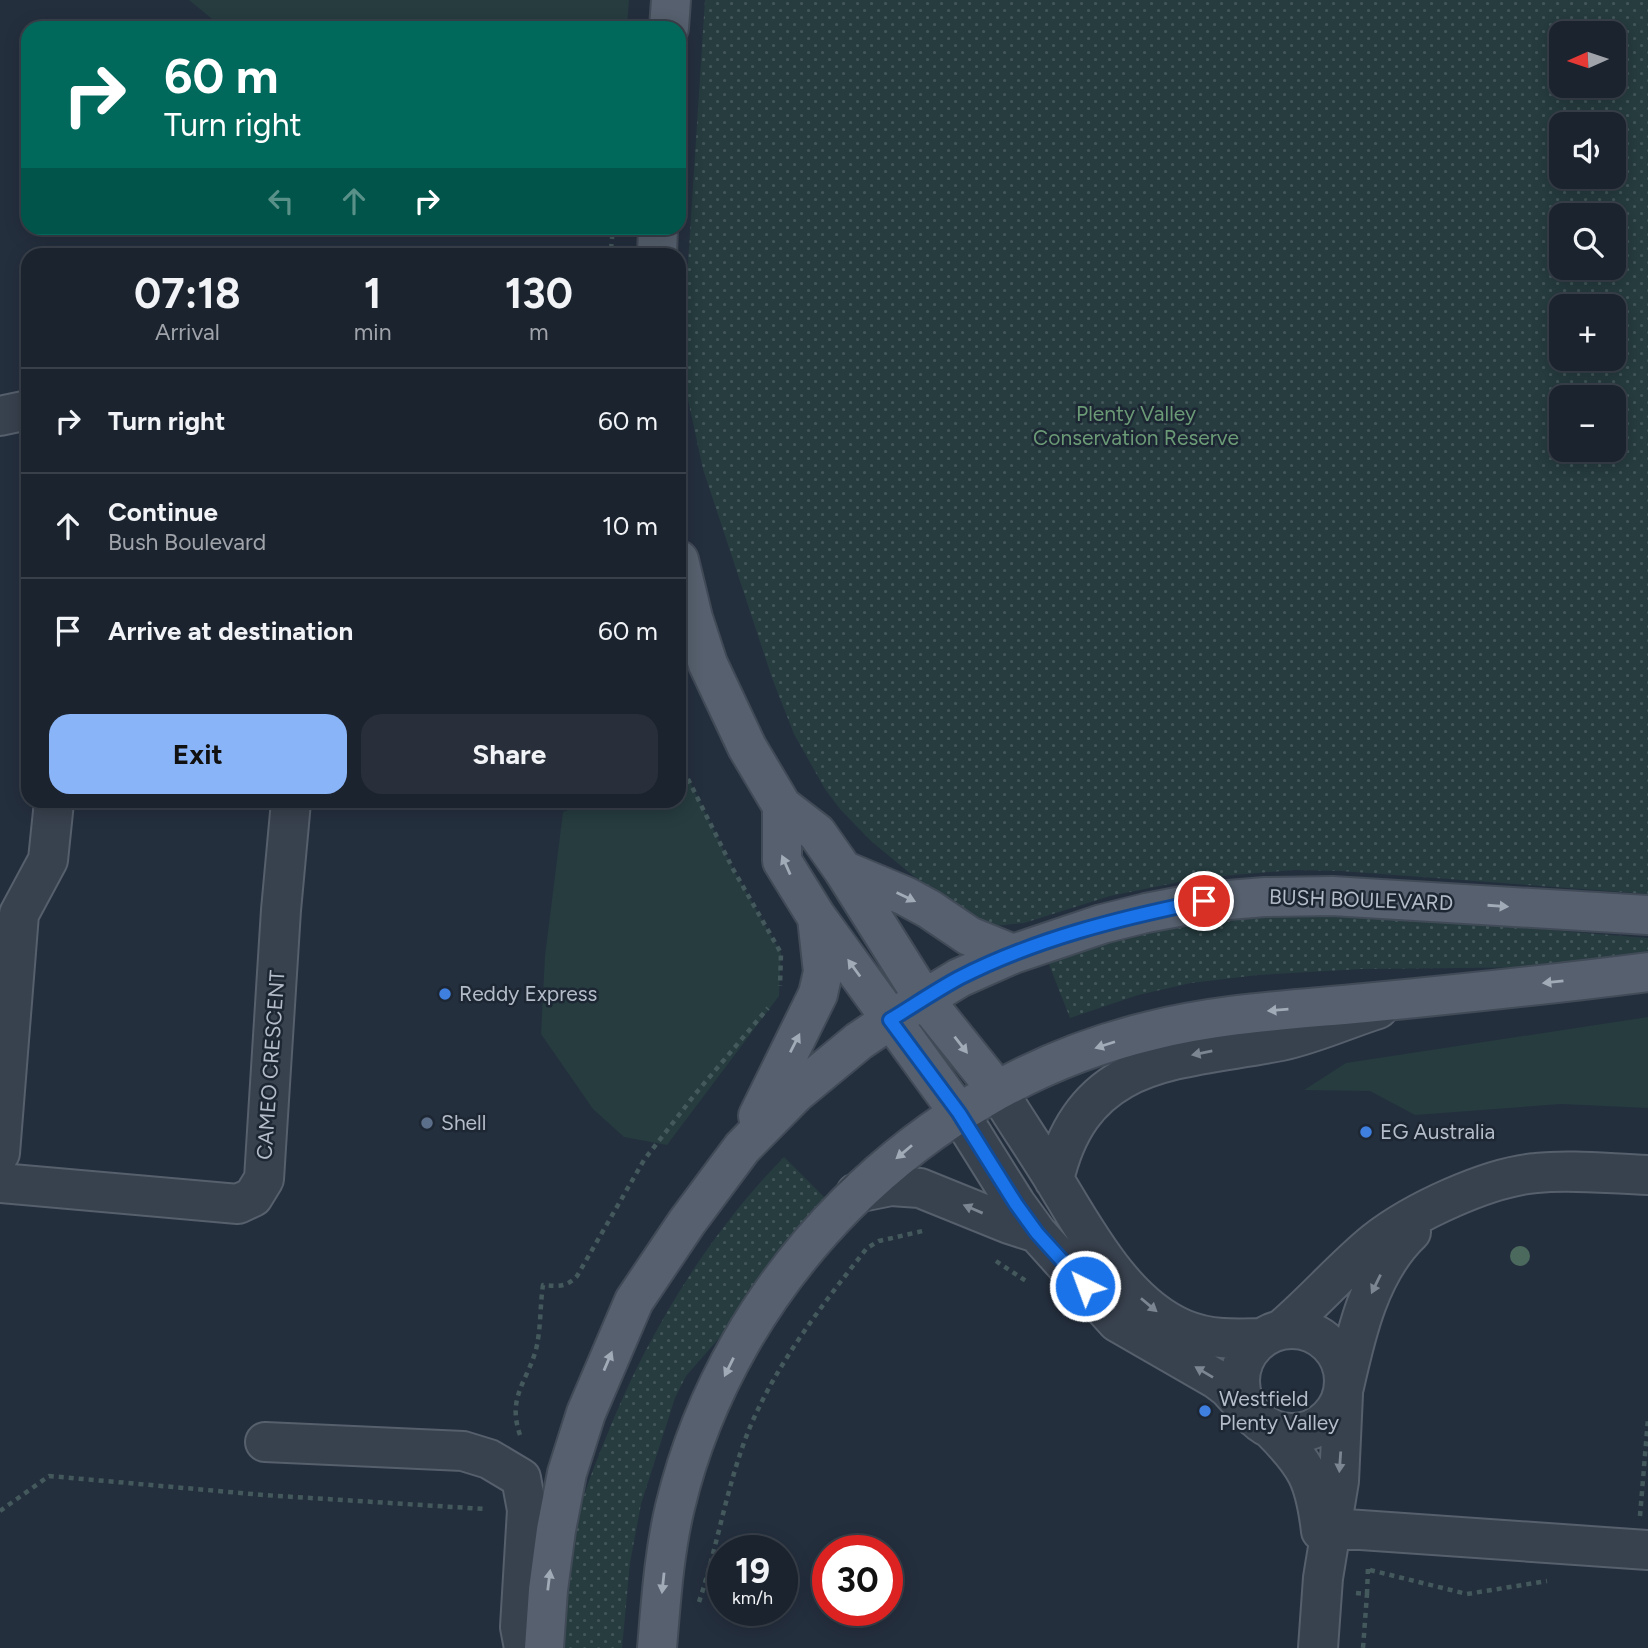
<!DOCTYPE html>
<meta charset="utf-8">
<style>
:root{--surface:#1b232e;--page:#282f3a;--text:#f1f3f6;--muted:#a0a4aa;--line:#39404a;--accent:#8ab4f8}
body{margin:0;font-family:Figtree,sans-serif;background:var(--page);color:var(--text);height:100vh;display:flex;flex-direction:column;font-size:26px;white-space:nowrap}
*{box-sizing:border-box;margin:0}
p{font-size:23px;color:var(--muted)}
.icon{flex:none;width:38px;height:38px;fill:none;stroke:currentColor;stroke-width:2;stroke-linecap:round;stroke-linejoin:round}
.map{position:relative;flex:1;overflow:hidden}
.drawer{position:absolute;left:21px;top:248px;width:665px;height:560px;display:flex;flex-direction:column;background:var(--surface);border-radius:21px;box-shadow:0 4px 18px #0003,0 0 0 2px var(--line)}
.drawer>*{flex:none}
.guide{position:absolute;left:21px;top:21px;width:665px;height:214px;border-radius:21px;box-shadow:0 4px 18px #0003,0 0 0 2px var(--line);background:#00695c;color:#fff;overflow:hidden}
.needle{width:46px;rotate:267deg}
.fabs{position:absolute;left:1549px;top:21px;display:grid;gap:14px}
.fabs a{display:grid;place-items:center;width:77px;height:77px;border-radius:14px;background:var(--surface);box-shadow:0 4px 18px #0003,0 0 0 2px var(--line);font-size:35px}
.speed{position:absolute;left:707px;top:1535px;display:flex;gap:14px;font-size:35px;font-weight:700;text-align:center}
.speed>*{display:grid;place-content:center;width:91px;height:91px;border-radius:50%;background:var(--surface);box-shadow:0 4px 18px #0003,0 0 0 2px var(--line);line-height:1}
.speed small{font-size:18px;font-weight:400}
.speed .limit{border:10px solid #d22;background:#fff;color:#111}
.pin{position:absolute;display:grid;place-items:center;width:60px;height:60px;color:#fff;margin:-30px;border:4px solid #fff;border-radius:50%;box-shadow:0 2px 7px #0007}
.me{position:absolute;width:77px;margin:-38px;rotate:318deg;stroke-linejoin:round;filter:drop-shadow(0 0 5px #0008)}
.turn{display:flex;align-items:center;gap:24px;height:147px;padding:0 28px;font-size:32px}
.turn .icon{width:91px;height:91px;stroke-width:2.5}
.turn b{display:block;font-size:49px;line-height:60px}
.lanes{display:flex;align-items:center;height:66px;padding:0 28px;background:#0003;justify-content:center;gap:35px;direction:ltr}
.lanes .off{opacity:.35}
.eta{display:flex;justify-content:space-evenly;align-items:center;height:119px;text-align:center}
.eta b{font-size:42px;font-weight:700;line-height:49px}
.button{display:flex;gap:14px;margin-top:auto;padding:14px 28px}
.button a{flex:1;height:80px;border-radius:21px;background:var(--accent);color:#111;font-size:28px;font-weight:700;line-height:80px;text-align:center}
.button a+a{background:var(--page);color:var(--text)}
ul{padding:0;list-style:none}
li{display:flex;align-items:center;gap:21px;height:105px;padding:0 28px;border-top:2px solid var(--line)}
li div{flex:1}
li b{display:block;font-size:26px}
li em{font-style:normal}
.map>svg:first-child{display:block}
.grass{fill:url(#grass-dots);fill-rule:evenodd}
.park{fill:#263c3f}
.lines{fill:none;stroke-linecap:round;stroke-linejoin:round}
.minor-casing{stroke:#565f6c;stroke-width:42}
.major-casing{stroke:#414a57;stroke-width:42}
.path{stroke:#44595c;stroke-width:4.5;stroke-dasharray:5 5;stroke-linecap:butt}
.minor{stroke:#38414e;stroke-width:38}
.major{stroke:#56606e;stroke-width:38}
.tree{fill:#4b6a5d}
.oneway{fill:#a1aab7}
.oneway2{fill:#7c8592}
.route-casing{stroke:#114b97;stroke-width:18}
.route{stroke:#1a73e8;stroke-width:12}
.shop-dot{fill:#3f7fe0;stroke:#1d2633;stroke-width:2.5}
.service-dot{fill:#5c6f8a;stroke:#1d2633;stroke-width:2.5}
.labels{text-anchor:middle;stroke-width:5;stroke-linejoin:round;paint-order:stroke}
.park-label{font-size:21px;fill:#6b9a76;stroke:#1d2633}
.street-label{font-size:21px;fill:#b4bcc9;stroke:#1d2633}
.poi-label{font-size:21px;fill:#b4bcc9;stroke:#1d2633;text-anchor:start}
</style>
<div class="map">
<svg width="1648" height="1648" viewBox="0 0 1648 1648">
<defs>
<pattern id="grass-dots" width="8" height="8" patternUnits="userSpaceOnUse" patternTransform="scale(1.75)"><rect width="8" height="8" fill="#263c3f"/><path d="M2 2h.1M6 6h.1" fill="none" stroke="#435659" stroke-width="1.8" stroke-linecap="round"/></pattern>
</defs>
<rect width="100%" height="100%" fill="#242f3e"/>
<path class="grass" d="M705,0H1648V894L1341,871L1294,870L1199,878L1110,896L1024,923L995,926L981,924L946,903L871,841L840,809L825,789L794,734L772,678L703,469L688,400L686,295ZM1561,33H1614V86H1561ZM1561,124H1614V177H1561ZM1561,215H1614V268H1561ZM1561,306H1614V359H1561ZM1561,397H1614V450H1561Z
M1287,913L1364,915L1648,938V954L1551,967L1361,969L1258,975L1191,983L1138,995L1070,1018L1048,962C1070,954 1092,945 1115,939C1171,923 1230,917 1287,913Z
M784,1157L826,1199L728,1328L686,1376L675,1398L641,1504L630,1563L622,1648H561C564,1609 566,1570 574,1531C581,1500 593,1469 605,1440C646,1336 706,1237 784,1157Z"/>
<path class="park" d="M189,0H629L627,28H223Z
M681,764L733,869L781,953L779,996L667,1145L624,1137L593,1109L541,1034L545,956L563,812L589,802H679V765Z
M1648,1017V1108L1561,1104L1415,1115L1370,1091L1304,1090L1346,1063Z"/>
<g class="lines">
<g class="minor-casing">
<path id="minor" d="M0,416L28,410
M997,1090C1016,1121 1036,1150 1055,1181C1086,1232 1124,1304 1183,1329C1209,1340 1235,1339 1262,1338
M959,1113L1016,1204L1037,1233L1117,1322L1216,1379L1228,1388L1254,1417
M0,1153L19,914L48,860L54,802
M1054,1180C1083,1054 1179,1061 1281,1041C1314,1034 1346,1019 1378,1009
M0,1183L238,1204L253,1197L264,1179L281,910L291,802
M856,1193L891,1186L920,1188L1009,1224L1037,1233
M1240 1381a52 52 0 1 1 104 0a52 52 0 1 1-104 0Z
M1281,1330C1314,1302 1342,1269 1375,1242C1413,1212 1488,1177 1536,1173C1573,1169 1611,1174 1648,1175
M1344,1387C1356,1333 1370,1271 1411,1232
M1271,1429C1307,1465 1315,1480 1321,1531
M265,1442L463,1451L489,1459L521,1478L527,1510L520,1627L524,1648
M1332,1528L1648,1550
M1318,1648L1323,1578L1339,1481L1343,1394"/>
</g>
<g class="major-casing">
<path id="major" d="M669,28L671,0
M657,256L658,228
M679,560L693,618L708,664L747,747L782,806L817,833L843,870L924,999L997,1090
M782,806V861L816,916L959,1113
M843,870L905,896L929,909L969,936L1013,954
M758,1116L818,994L823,972L817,918
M544,1648L548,1590L556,1530L567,1473L586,1413L634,1301L687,1222L742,1148L796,1093L859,1041L890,1020L959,978L1013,954L1102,924L1146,913L1204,902L1265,897L1332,896L1648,915
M657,1648C661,1601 664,1553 675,1507C730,1277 921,1086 1150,1031C1221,1013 1292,1010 1365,1003C1459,994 1554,984 1648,972"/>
</g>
<path class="path" d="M604,256L611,249L613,228
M679,761L733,869L781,953L780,986
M996,1261L1029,1283
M520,1435C506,1395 530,1379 537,1345C541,1325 540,1305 543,1285C558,1286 566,1288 577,1276L644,1160L696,1093L768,1008
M0,1511L49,1476L263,1495L485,1509
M1640,1516L1648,1419
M1370,1570L1467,1594L1547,1581
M1356,1593L1367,1594L1363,1648
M1367,1594L1368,1567
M699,1602C718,1545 727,1483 750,1427C778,1361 823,1304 867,1248L879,1241L927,1230"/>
<use href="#minor" class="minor"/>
<use href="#major" class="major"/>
</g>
<circle class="tree" cx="1520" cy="1256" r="10"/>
<defs><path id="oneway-solid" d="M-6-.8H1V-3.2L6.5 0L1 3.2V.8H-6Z" transform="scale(1.75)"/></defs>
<g class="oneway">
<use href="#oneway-solid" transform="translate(786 865) rotate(-114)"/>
<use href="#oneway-solid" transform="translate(906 897) rotate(26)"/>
<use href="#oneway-solid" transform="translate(1498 906) rotate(4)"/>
<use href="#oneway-solid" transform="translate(854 968) rotate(-126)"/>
<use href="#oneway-solid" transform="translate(1553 982) rotate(174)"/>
<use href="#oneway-solid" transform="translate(1278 1010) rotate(175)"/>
<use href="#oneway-solid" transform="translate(795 1043) rotate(-63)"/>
<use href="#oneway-solid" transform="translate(961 1045) rotate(52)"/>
<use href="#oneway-solid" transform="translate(1105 1045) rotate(162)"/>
<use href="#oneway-solid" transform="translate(904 1152) rotate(140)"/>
<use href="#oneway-solid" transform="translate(608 1361) rotate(-67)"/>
<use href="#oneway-solid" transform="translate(729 1367) rotate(116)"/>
<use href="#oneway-solid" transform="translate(549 1580) rotate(-83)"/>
<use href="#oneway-solid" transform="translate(663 1583) rotate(96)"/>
</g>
<g class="oneway2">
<use href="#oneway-solid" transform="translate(1202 1053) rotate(169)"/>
<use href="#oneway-solid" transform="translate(973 1209) rotate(-157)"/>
<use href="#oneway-solid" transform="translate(1376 1284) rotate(116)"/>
<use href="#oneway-solid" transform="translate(1149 1305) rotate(40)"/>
<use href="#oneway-solid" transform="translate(1204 1372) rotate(-149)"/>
<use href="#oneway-solid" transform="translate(1340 1462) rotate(94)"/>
</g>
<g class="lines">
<g class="route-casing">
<path id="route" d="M1085,1286L1037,1233L1016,1204L959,1113L890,1020C913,1006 935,991 959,978C1035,939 1120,918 1204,901"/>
</g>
<use href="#route" class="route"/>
</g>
<g class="shop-dot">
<circle cx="445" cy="994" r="7"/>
<circle cx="1366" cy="1132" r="7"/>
<circle cx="1205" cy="1411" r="7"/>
</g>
<circle class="service-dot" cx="427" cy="1123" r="7"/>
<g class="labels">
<g class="park-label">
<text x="1136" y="421">Plenty Valley<tspan x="1136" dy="24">Conservation Reserve</tspan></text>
</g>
<g class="street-label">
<text transform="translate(1361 900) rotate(2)" y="7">BUSH BOULEVARD</text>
<text transform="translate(271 1065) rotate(-86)" y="7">CAMEO CRESCENT</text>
</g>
<g class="poi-label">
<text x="459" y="1001">Reddy Express</text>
<text x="441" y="1130">Shell</text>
<text x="1380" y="1139">EG Australia</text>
<text x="1219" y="1406">Westfield<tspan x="1219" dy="24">Plenty Valley</tspan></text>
</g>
</g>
</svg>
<div class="fabs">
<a><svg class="needle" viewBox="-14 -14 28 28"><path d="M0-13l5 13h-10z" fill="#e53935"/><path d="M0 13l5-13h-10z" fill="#a0a4aa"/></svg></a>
<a><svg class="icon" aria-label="sound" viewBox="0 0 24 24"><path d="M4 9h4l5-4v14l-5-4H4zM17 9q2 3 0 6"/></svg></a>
<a><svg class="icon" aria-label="search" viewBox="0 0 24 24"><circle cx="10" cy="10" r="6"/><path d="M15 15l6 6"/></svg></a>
<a>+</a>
<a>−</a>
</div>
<div class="speed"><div>19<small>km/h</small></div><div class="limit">30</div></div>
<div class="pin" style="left:1204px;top:901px;background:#d93025"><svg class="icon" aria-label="arrive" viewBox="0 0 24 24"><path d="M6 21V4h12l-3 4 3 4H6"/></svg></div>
<svg class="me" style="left:1085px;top:1286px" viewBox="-20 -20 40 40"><circle r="17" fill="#1a73e8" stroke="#fff" stroke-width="3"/><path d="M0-11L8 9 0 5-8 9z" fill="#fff"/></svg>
<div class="guide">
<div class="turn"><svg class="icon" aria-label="right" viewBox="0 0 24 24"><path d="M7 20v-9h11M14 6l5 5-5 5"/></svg><div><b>60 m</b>Turn right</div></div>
<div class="lanes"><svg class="icon off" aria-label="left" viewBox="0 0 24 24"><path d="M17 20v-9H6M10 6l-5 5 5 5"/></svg><svg class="icon off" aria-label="ahead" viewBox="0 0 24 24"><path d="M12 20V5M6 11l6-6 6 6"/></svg><svg class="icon" aria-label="right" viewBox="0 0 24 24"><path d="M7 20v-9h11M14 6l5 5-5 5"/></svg></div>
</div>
<section class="drawer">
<div class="eta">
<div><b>07:18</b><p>Arrival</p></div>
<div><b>1</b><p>min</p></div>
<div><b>130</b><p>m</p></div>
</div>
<ul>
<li><svg class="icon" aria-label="right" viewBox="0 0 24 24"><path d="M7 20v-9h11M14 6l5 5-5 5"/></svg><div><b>Turn right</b></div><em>60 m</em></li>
<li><svg class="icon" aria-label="ahead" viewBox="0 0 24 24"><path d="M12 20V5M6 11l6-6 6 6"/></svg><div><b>Continue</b><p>Bush Boulevard</p></div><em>10 m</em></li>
<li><svg class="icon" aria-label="arrive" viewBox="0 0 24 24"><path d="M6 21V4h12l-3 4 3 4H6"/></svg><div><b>Arrive at destination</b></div><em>60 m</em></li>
</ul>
<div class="button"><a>Exit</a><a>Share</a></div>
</section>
</div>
